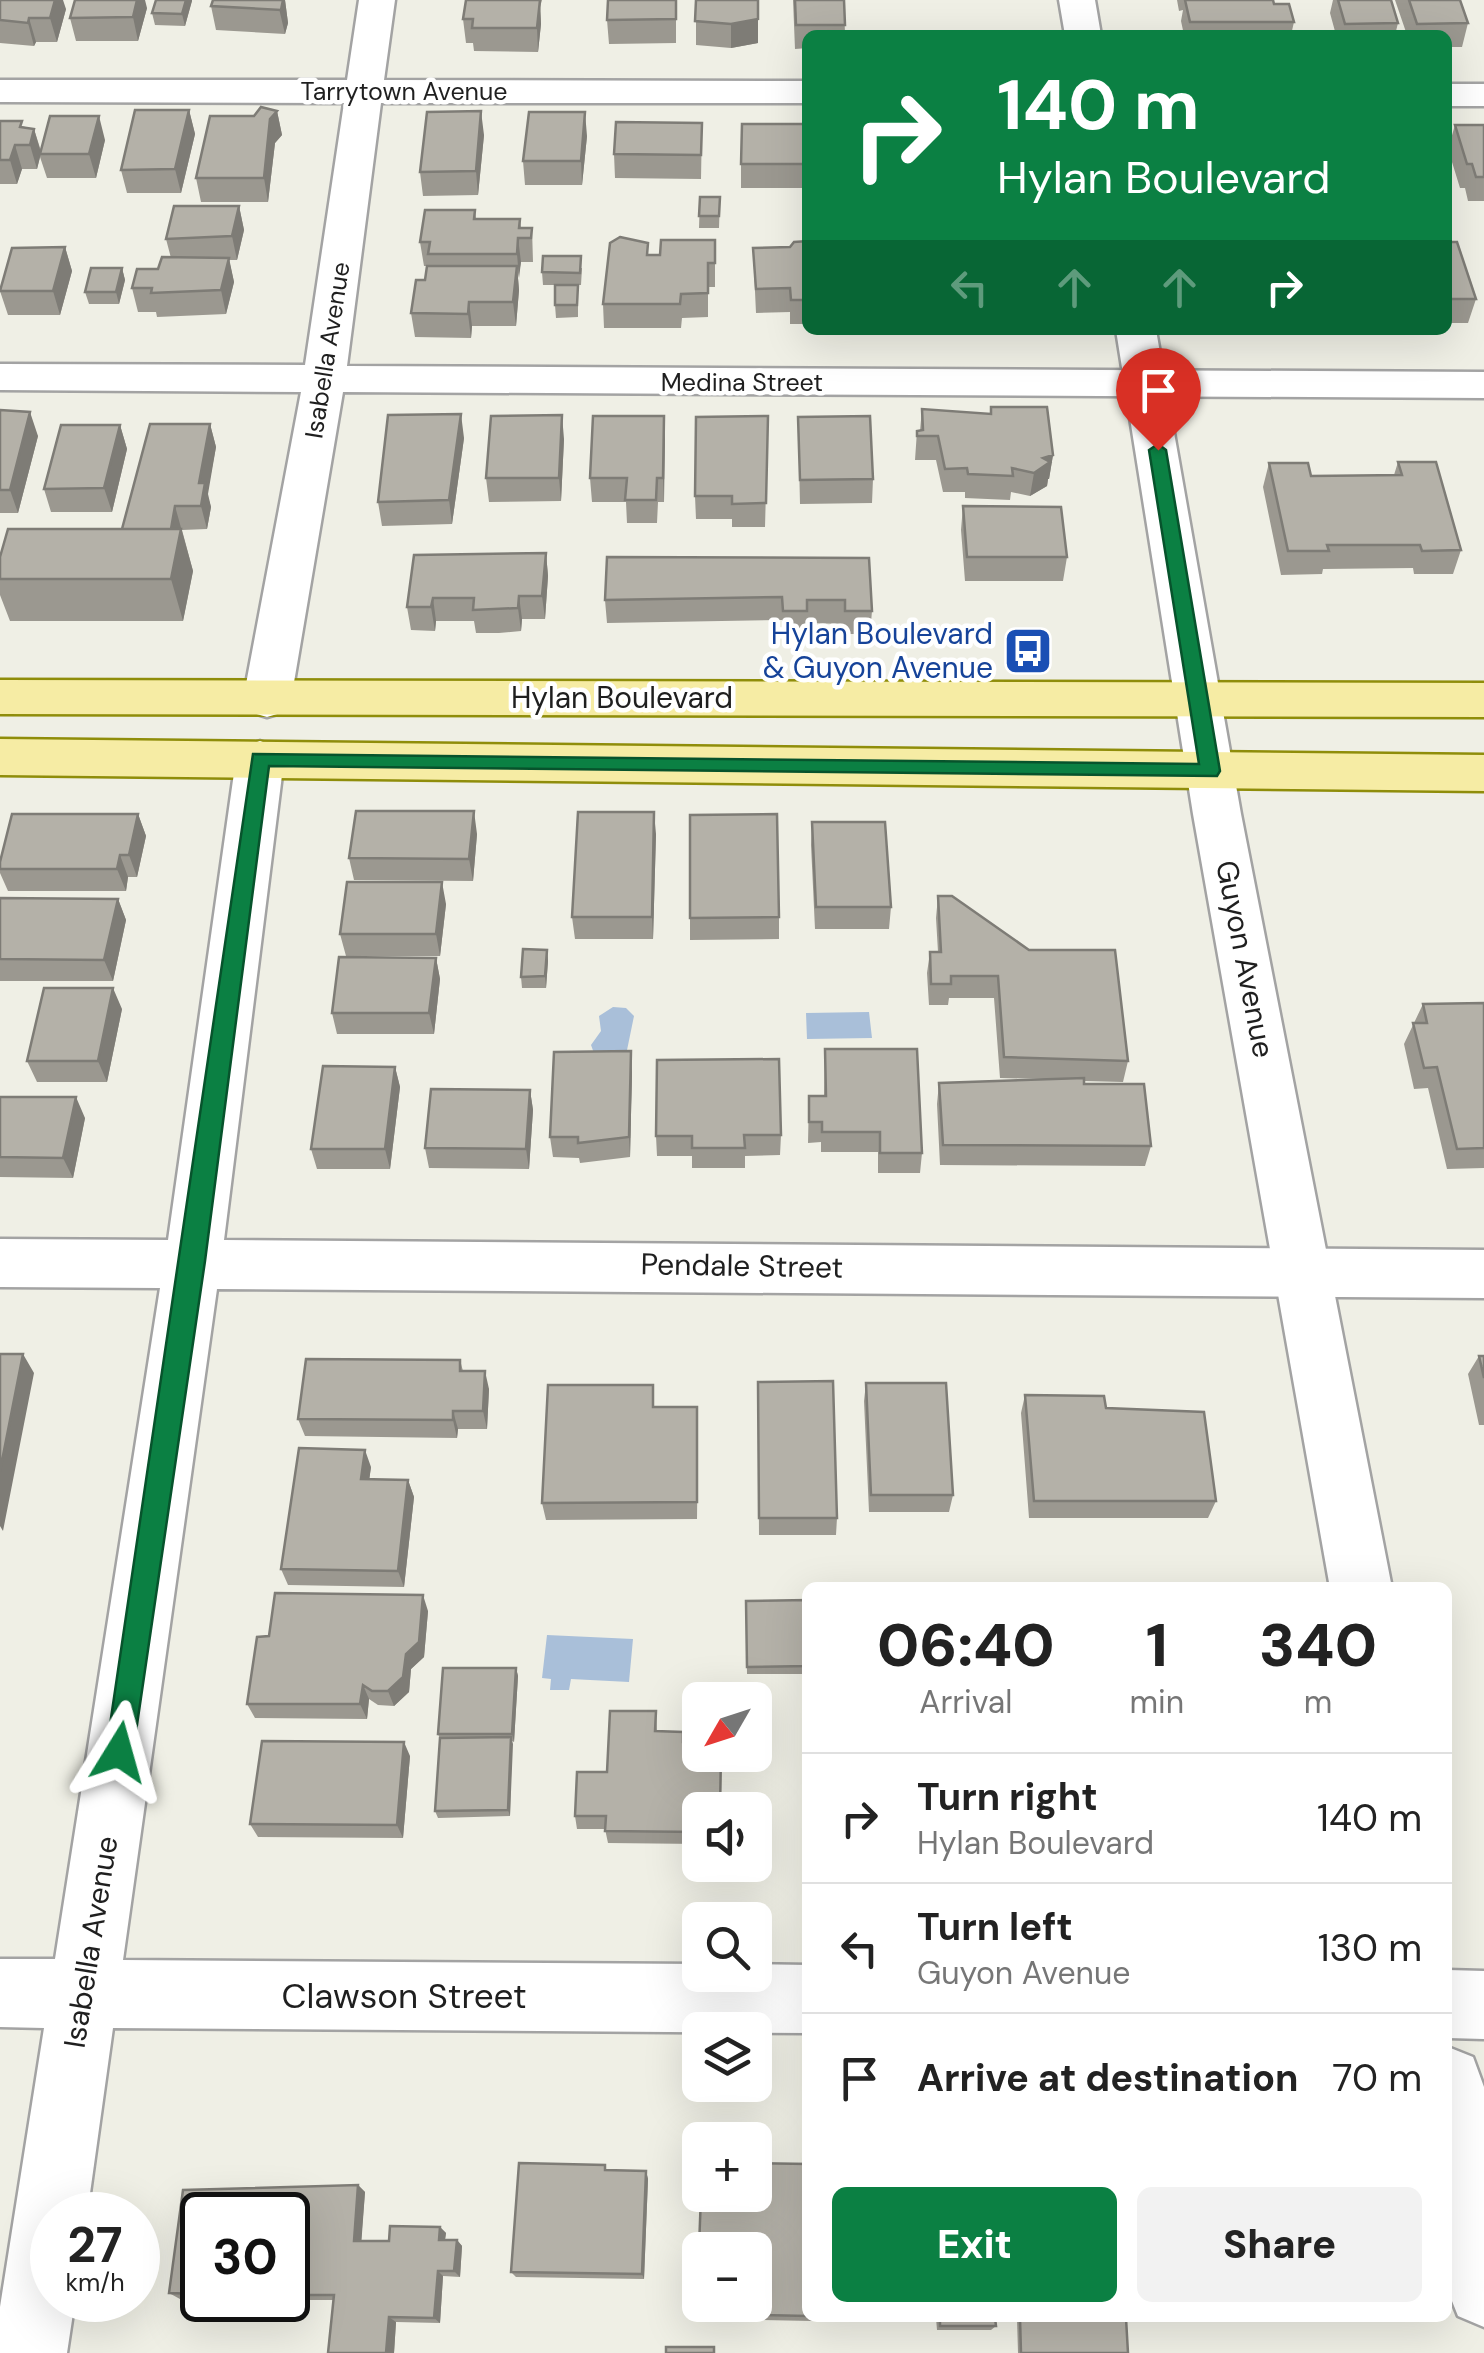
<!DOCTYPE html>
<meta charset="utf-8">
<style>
:root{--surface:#fff;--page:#f2f2f2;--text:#222;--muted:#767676;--line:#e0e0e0;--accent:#0b8043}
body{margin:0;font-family:"DM Sans",sans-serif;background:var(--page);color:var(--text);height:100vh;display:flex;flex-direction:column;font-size:38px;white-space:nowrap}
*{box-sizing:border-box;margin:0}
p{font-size:32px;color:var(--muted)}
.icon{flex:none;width:55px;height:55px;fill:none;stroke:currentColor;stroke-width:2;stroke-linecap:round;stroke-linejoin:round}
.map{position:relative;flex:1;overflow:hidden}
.panel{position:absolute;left:802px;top:1582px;width:650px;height:740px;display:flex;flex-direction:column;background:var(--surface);border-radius:15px;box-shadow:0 10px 40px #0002}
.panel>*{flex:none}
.banner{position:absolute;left:802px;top:30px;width:650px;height:305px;border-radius:15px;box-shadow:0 10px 40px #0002;background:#0b8043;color:#fff;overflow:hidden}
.needle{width:65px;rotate:231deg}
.fabs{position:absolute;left:682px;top:1682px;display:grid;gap:20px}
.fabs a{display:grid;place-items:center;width:90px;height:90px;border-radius:15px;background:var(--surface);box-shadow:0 10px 40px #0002;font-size:50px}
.speed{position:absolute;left:30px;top:2192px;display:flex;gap:20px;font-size:50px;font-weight:700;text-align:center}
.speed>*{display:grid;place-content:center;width:130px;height:130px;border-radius:50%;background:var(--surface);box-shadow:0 10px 40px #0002;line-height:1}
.speed small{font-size:25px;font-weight:400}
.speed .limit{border:5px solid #111;border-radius:15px;background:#fff;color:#111}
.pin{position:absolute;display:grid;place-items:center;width:85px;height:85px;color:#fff;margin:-102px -42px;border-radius:50% 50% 50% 0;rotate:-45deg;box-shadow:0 0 10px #0007}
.pin .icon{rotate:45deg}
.me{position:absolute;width:110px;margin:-55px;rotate:8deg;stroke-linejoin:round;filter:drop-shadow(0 0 8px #0008)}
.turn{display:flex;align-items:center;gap:35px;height:210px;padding:0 30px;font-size:45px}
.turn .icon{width:130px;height:130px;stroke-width:2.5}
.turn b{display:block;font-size:70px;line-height:85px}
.lanes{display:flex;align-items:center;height:95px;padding:0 30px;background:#0003;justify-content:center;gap:50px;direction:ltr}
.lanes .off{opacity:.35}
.eta{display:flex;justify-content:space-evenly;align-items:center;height:170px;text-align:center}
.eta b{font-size:60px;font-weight:800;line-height:70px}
.action{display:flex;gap:20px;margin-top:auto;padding:20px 30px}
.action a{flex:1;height:115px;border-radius:15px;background:var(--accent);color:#fff;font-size:40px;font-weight:800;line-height:115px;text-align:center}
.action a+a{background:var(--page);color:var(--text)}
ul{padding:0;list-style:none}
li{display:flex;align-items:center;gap:30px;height:130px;padding:0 30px;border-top:2px solid var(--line)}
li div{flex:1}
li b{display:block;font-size:38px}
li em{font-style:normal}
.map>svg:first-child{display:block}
.water{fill:#a9bfd9}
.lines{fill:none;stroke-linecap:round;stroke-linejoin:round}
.minor-casing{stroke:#a3a3a3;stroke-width:5}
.tertiary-casing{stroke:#a3a3a3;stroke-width:5}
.primary-casing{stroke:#8f8d0a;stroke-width:5}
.minor{fill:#fff;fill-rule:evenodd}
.tertiary{fill:#fff;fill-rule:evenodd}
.primary{fill:#f6eca4;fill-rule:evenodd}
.wall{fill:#9b9890}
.shaded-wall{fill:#7e7c76}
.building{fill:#b4b1a8;stroke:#7e7c76;stroke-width:2.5}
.route{fill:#0b8043;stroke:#07532c;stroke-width:2.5}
.labels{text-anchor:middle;stroke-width:9;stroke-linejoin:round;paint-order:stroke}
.far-street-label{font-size:25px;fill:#1f1f1f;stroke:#fff}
.transit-label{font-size:30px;fill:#164399;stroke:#fff;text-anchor:end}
.street-label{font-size:30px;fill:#1f1f1f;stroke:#fff}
.near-street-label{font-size:35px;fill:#1f1f1f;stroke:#fff}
</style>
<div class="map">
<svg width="1484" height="2353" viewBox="0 0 1484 2353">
<rect width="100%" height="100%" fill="#efefe5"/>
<path class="water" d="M613,1007L626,1008L634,1016L626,1055L595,1056L591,1045L601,1031L599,1016Z
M869,1012L872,1038L807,1039L806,1013Z
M547,1635L633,1639L629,1682L571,1679L569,1690H550L551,1679L542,1678Z"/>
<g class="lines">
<g class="minor-casing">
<path id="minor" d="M359,0H395L384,80L808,81V103H381L347,366L1484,372V398L343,392L291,700L284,712L267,717L250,712L243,700L301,392L0,390V364L305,365L344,103L0,102V80H347Z
M1448,84H1484V106H1448Z
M260,741L277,747L284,759L224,1240L1484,1250V1298L217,1289L123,1960L700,1964V1975H755V1964L808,1965V2033L113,2028L87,2215H52V2300H75L67,2353H0V2307L44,2028L0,2027V1959H55L160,1288L0,1287V1239L168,1240L236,759L243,747Z
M1448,1970L1484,1971V2039L1448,2038Z"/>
</g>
<g class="tertiary-casing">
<path id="tertiary" d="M1059,0H1095L1101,35H1065Z
M1116,330H1156L1241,814L1392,1588H1330L1193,814Z
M1448,2047L1473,2057L1484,2087V2327L1458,2316L1448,2291Z"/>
</g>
<g class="primary-casing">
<path id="primary" d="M0,680L1484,683V717L0,714Z
M0,739L1484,755V791L0,775Z"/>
</g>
<use href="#minor" class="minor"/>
<use href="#tertiary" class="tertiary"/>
<use href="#primary" class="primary"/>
</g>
<path class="wall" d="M0,0L66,9L57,42H36L34,46L0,43Z
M156,0H192L185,26L155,25L152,13Z
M213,0H285L288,23L285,34L216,30L211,6Z
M466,0H542L540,7L541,24L538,52L474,51L473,43H466L463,19Z
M676,0V43L609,44L607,20Z
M696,0L758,43L731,48L696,45Z
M793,0H844L845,35H808V48L795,49Z
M1177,0H1273L1274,4L1294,22L1291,35H1184L1181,21L1183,10L1179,11Z
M1333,0H1391L1398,23L1395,35H1336L1330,13Z
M1395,0H1460L1468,23L1462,47H1448V35H1407Z
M147,8L138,41H76L70,18Z
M189,110L195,134L181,193H127L121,170Z
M277,111L282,135L275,143L268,202H201L196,178L254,116Z
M0,121L34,129L41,151L105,140L96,178H47L40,157L37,169H22L17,184H0Z
M702,123L701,179L615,178L614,154Z
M808,124V188H741V164Z
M1455,125H1484V201H1468L1465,188H1460L1448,149Z
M484,135L478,195L423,196L420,172Z
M587,136L582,185H525L523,161Z
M700,197H720L719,228H699Z
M239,206L244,230L237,260H229L234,282L226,314L157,317L156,312H138L132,288L158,269L171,258L166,239Z
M475,210L476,219H520L521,228H532L533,262H521L518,278L519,290L516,326H472L471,338L415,337L411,313L430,266H424L420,242Z
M715,240V287H708V317L682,318L681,328H604L603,304L648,243V255H660Z
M808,241V324H790V312L756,313L753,248L790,247Z
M1448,242L1476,299L1468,323H1448Z
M65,247L72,271L60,315H8L0,291Z
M122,268L125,280L119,304H89L85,292Z
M582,268L581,285H543L542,272Z
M578,285V317L556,318L555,305Z
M1364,330H1393L1392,333H1365Z
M991,407L1053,455L1049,479H1048L1047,486L1030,496L1011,492L1010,500L965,498V492H943L936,460H915L917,431H920L922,409L990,414Z
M0,410L38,436L18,513H0Z
M664,416V502H658L657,523H627L626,502H592L590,478Z
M768,416L765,527H732V519H696L695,496Z
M798,417L873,479L872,503L800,504Z
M210,424L216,447L207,494L211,507L207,529L182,530L193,571L183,621H10L0,595V557L122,529Z
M120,425L127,449L112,512H51L44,489Z
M464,438L452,524L382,526L378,502Z
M564,439L561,501L489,502L486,478Z
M1398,462L1461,550L1453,574H1414L1413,568L1323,569L1322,574L1281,575L1263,487L1269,463L1311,476L1394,475Z
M963,506L1067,557L1063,581H965L961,530Z
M546,553L548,576L545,619H522L521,631L499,633H476L474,621H436L435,631L411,630L407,607Z
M869,558L872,611L870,634H844V624L806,623V635H782V620L607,623L605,600Z
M138,814L146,836L137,877H128L126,891H8L0,873V862Z
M812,822L891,907L889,929H815L811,845Z
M477,834L473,881L354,880L349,858Z
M656,834L653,939H575L572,917Z
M938,896L1128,1061L1123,1082L1084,1081V1084L1151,1146L1145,1166L940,1165L937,1104L939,1083L1048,1079L1000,1078L994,998H949L948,1005H929L927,973L930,952H938L936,918Z
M0,898L118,899L126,920L113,981H0Z
M446,904L440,956H346L340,934Z
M779,917V939L690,940V918Z
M547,950L548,961L546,988H522L521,977Z
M436,958L440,979L434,1034H337L332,1013Z
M1484,1003V1168L1447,1169L1428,1088L1414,1089L1404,1044L1423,1004Z
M122,1009L107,1082H37L27,1061Z
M825,1049L922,1153L920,1173H878V1152H821V1142L808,1143L809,1096H824Z
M395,1067L400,1087L390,1169H317L311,1149Z
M632,1072L630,1157L580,1163L579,1158L553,1157L550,1137Z
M530,1090L533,1110L529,1169L429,1168L425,1148Z
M0,1097L85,1118L73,1178L0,1177Z
M781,1135L780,1155L745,1156V1168H692V1156H657L656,1136Z
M1479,1356H1484V1425H1479L1468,1374Z
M460,1360L463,1371L489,1389L487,1429H458L457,1438L305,1436L298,1419Z
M758,1382L837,1518L836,1535H759Z
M866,1383L953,1495L949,1512H869L864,1401Z
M1025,1395L1106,1408L1216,1501L1208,1518H1029L1021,1413Z
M655,1407L698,1425L697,1519L546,1520L542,1503Z
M371,1467L369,1480H408L414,1497L404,1587L288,1585L281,1569Z
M808,1600V1674H747L746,1601Z
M428,1611L424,1657L411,1669L409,1692L394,1706L378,1705L369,1699L367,1719L255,1718L247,1704L269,1636Z
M516,1668L518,1676L514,1742L512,1741L510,1816L438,1818L435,1811L440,1739L438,1734Z
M656,1711L657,1731L684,1742L700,1810V1844L608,1843L605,1829H577L575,1816Z
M410,1756L403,1838L258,1837L250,1824Z
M755,2163L808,2164V2318H813L812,2321L706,2319V2305H755V2250H700V2279L698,2274L701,2195H755Z
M606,2170L646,2171L648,2179L644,2279L516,2277L511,2272Z
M358,2185L365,2192L361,2241H389L390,2226L440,2227L446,2233L445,2240H457L462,2246L460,2277L443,2276L440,2323L396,2322L394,2353H328L333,2300H288V2215H202V2299H180L169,2293L183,2190Z
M936,2318H995L996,2326L991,2330H937Z
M1017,2318H1126L1128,2353H1018Z"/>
<path class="shaded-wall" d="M55,0H63L66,9L57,42L50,18Z
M137,0H145L147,8L138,41L133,17Z
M186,0H192V1L185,26L182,14Z
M277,0H285L288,23L285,34Z
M540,0L541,24L538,52L537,28Z
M29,18L36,42L34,46L28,23Z
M758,19V43L731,48V24Z
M189,110L195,134L181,193L175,169Z
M277,111L282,135L275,143L268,202L264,178L270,119Z
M481,111L484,135L478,195L476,171Z
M585,112L587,136L582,185L581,161Z
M99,116L105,140L96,178L89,154Z
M34,129L41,153L37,169L30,145Z
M15,145L22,169L17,184L10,160Z
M239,206L244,230L237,260L232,236Z
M518,238L521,262L519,278L517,254Z
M65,247L72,271L60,315L53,291Z
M229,258L234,282L226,314L221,290Z
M517,266L519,290L516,326L513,302Z
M122,268L125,280L119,304L116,292Z
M469,302L472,326L471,338L468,314Z
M30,412L38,436L18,513L10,490Z
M461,414L464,438L452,524L449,500Z
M562,415L564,439L561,501L559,478Z
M664,416L665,440L664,502L663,478Z
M210,424L216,447L208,494L211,507L207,529L201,506L199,483Z
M120,425L127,449L112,512L104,488Z
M1053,455L1049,479H1048L1047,486L1030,496L1034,473L1043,458Z
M175,506L193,571L183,621L171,579V529Z
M546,553L548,576L545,619L542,596Z
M519,596L522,619L521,631L518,608Z
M433,598L436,621L435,631L431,607Z
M474,811L477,834L473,881L469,859Z
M654,812L656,834L653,939L652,917Z
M138,814L146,836L137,877L129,855Z
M120,855L128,877L126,891L117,869Z
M442,882L446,904L440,956L436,934Z
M118,899L126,920L113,981L104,960Z
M547,950L548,961L546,988L545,976Z
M436,958L440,979L434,1034L429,1013Z
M113,988L122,1009L107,1082L98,1061Z
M631,1051L632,1072L630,1157L629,1137Z
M395,1067L400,1087L390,1169L385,1149Z
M530,1090L533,1110L529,1169L526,1149Z
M76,1097L85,1118L73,1178L63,1158Z
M23,1354L34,1373L3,1531L0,1526V1471Z
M485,1371L489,1389L487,1429L483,1411Z
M453,1411L458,1429L457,1438L453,1420Z
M365,1450L371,1467L367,1496L361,1479Z
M408,1480L414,1497L404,1587L398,1571Z
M423,1595L428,1611L424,1657L411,1669L409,1692L394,1706L388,1691Z
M516,1668L518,1676L514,1742L512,1734Z
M363,1685L369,1699L367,1719L360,1704Z
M511,1737L513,1744L510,1816L508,1810Z
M404,1742L410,1756L403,1838L397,1825Z
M646,2171L648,2179L644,2279L642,2274Z
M358,2185L365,2192L361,2247L354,2241Z
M440,2227L446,2233L444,2246L439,2240Z
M457,2240L462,2246L460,2277L454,2271Z
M438,2271L443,2276L440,2323L434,2318Z
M389,2317L396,2322L394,2353H386Z"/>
<path class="building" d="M0,0H55L50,18H29L28,23L0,20Z
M75,0H137L133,17L70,18Z
M156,0H186L182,14L152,13Z
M213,0H283L281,10L211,6Z
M466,0H540L537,28H472L473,19H463Z
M608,0H676V19L607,20Z
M696,0H758V19L731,24L695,21Z
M795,0H844L845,25H796Z
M1185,0H1273L1274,4H1289L1294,22H1190Z
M1338,0H1391L1398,23L1345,24Z
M1409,0H1460L1468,23L1417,24Z
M261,107L277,111L270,119L264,178H196L210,116H254Z
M135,110H189L175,169L121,170Z
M481,111L476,171L420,172L427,112Z
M529,112H585L581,161H523Z
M50,116H99L89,154H40Z
M0,121H22L20,127L34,129L30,145H15L10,160H0Z
M616,122L702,123L701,155L614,154Z
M742,124H808V164H741Z
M1455,125H1484V177H1476L1472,164H1467Z
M700,197H720L719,216H699Z
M174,206H239L232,236L166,239Z
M425,210H475L474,219H520L519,228H532L531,238H518L517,254H428L430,242H420Z
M620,237L648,243L647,255H660L661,240H715V263H708V293L681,294L680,304H603L610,243Z
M808,241V300H791L790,288L756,289L753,248L790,247L794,242Z
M1448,242H1457L1476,299H1448Z
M65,247L53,291H0L12,248Z
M543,256H581L580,273L542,272Z
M162,257L229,258L221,290L151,293L152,288H132L137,269H158Z
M427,266H517L513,302H469L468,314L411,313L416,280H425Z
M91,268H122L116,292H85Z
M555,285H578L577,305H555Z
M991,407H1047L1053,455L1043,458L1050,462L1034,473L1012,468L1013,476L968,474L967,468L945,469L938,436H917V431L923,430L922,409L991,414Z
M0,410L30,412L10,490H0Z
M461,414L449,500L378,502L388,415Z
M562,415L559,478H486L491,416Z
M593,416H664L663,478H657L656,500H625L627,478H590Z
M768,416L766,503L732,504V496H695L696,417Z
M870,416L873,479L800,480L798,417Z
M150,424H210L199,483H205L201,506H175L171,529H122Z
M61,425H120L104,488L44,489Z
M1398,462H1436L1461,550L1422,551L1420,545H1327L1329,551H1288L1269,463H1308L1311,476L1402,475Z
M963,506L1061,507L1067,557H967Z
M8,529H181L171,579H0V557Z
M546,553L542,596H519L518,608L473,610L474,598H433L431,607H407L414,555Z
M607,557L869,558L872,611H845V600H807V611H783L782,597L605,600Z
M356,811H474L469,859L349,858Z
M578,812H654L652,917H572Z
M12,814H138L129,855H120L117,869H0V862Z
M777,814L779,917L690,918V815Z
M812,822H885L891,907H816Z
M347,882H442L436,934H340Z
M938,896H952L1029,950H1115L1128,1061L1004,1057L998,976H951V984H931L930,952H941Z
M0,898L118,899L104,960L0,959Z
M523,949L547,950L545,976L521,977Z
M339,957L436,958L429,1013H332Z
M44,988H113L98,1061H27Z
M1484,1003V1148L1457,1149L1437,1067L1424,1068L1413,1023H1427L1423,1004Z
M825,1049H917L922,1153H880V1132H822V1122H809V1096H826Z
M631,1051L629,1137L578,1143V1137H550L554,1052Z
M779,1059L781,1135H744L745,1148H692V1136H656L657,1060Z
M323,1066L395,1067L385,1149H311Z
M1084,1078V1084H1144L1151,1146L943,1145L939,1083Z
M431,1089L530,1090L526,1149L425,1148Z
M0,1097H76L63,1158L0,1157Z
M0,1354H23L0,1471Z
M1479,1356H1484V1378Z
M306,1359L460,1360V1371H485L483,1411H453V1420L298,1419Z
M833,1381L837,1518H759L758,1382Z
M866,1383H946L953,1495H871Z
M548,1385H653V1407H697V1502L542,1503Z
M1025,1395L1104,1396L1106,1408L1204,1412L1216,1501H1034Z
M299,1448L365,1450L361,1479L408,1480L398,1571L281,1569Z
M275,1593L423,1595L419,1642L406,1654L403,1677L388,1691H372L363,1685L360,1704H247L257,1637L269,1636Z
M808,1600V1666L747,1667L746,1601Z
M443,1668H516L512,1734H438Z
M610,1711H656L655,1731L683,1732V1742H700V1755H721L720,1810H700V1832L605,1831L606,1816H575L577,1772H607Z
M511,1737L508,1810L435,1811L440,1738Z
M262,1741L404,1742L397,1825L250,1824Z
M519,2163L605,2165V2170L646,2171L642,2274L511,2272Z
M755,2163L808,2164V2316L705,2314L706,2305H755V2250H700V2274H698L701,2195H755Z
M358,2185L354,2241H389L390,2226L440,2227L439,2240H457L454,2271H438L434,2318L389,2317L386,2353H328L334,2295H288V2215H202V2294L169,2293L183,2190Z
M940,2318H995L996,2326H940Z
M1020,2318H1126L1128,2353H1021Z
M666,2347H714V2353H666Z"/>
<path class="route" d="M1158,444L1166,450L1220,771L1217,776L269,766L205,1261L133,1752L129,1761L119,1765L110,1761L106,1752L253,754L1199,764L1149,450Z"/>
<defs>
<g id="bus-square" transform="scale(2.5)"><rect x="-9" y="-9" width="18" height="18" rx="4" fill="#1a4fb4" stroke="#fff"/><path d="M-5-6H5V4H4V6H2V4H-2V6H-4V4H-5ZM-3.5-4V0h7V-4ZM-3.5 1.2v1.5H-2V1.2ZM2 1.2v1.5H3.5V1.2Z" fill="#fff"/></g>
</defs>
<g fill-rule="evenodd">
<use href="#bus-square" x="1028" y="651"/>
</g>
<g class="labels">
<g class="far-street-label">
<text x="404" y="100">Tarrytown Avenue</text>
<text transform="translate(327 350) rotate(-81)" y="9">Isabella Avenue</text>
<text x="742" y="391">Medina Street</text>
</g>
<g class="transit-label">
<text x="993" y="644">Hylan Boulevard<tspan x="993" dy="34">&amp; Guyon Avenue</tspan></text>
</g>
<g class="street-label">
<text x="622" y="708">Hylan Boulevard</text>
<text transform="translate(1245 959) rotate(79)" y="10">Guyon Avenue</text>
<text transform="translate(742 1266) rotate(1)" y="10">Pendale Street</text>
<text transform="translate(91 1942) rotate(-81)" y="10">Isabella Avenue</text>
</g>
<g class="near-street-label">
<text x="404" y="2008">Clawson Street</text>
</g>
</g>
</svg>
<div class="fabs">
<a><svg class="needle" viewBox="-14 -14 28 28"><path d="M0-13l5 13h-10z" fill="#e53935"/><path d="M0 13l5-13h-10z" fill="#767676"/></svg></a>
<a><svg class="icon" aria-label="sound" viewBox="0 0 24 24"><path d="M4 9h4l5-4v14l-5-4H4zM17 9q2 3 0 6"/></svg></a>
<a><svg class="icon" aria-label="search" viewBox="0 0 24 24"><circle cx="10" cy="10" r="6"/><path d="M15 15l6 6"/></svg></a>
<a><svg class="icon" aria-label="layers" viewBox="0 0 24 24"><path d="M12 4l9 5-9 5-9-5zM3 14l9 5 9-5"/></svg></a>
<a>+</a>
<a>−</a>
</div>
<div class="speed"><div>27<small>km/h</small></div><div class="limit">30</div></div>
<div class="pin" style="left:1158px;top:450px;background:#d93025"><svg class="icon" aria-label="arrive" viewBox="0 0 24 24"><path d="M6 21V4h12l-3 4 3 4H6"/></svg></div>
<svg class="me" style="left:119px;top:1752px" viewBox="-20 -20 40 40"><path d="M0-17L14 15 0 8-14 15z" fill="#0b8043" stroke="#fff" stroke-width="4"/></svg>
<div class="banner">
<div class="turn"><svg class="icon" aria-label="right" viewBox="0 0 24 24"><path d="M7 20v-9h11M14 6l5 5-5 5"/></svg><div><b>140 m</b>Hylan Boulevard</div></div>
<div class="lanes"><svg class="icon off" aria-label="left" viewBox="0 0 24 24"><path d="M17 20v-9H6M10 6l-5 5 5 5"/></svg><svg class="icon off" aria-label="ahead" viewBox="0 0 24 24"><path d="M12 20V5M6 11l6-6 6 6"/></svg><svg class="icon off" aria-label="ahead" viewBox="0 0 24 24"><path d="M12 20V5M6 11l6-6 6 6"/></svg><svg class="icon" aria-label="right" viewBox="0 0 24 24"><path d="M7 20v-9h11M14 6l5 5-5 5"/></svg></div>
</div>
<section class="panel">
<div class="eta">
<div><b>06:40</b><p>Arrival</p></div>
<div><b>1</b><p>min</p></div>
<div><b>340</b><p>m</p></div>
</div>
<ul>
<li><svg class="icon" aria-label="right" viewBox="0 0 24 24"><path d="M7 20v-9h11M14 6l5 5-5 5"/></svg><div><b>Turn right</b><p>Hylan Boulevard</p></div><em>140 m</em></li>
<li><svg class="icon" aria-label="left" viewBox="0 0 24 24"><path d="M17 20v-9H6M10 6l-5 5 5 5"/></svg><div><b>Turn left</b><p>Guyon Avenue</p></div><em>130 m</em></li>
<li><svg class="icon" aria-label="arrive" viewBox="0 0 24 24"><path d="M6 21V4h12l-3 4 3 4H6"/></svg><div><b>Arrive at destination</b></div><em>70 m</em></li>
</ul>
<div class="action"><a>Exit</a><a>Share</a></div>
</section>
</div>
